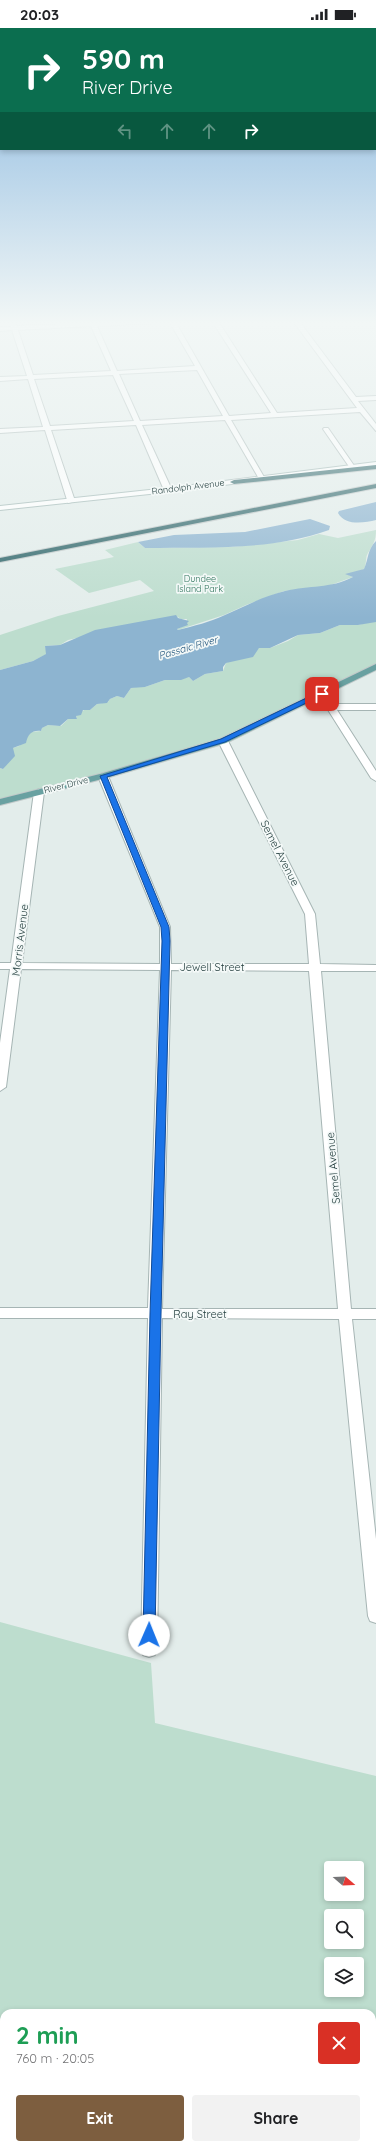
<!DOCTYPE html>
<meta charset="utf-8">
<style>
:root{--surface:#fff;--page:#f2f2f2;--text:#202124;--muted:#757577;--accent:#7d5e3f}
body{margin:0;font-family:Quicksand,sans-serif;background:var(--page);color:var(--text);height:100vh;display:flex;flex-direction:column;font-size:15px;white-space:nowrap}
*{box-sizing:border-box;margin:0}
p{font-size:13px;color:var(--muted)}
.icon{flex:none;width:22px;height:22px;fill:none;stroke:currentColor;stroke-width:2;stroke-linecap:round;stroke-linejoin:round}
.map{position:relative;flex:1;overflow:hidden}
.sheet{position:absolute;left:0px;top:1981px;width:376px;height:140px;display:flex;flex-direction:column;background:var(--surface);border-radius:12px 12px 0 0;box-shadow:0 2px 6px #0003}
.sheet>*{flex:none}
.guide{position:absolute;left:0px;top:0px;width:376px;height:122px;box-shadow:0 2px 6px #0003;background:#0b6e4f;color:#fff;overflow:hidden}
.needle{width:26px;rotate:109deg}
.tools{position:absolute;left:324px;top:1833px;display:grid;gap:8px}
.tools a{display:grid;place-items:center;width:40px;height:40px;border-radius:4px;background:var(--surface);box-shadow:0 2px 6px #0003;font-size:20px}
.pin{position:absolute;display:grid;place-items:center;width:34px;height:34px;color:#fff;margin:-17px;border-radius:8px;box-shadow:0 2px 6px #0006}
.me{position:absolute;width:44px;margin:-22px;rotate:1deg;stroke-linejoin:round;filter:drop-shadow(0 0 3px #0008)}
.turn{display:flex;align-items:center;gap:14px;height:84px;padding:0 16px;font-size:18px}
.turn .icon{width:52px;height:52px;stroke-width:2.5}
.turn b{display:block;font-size:28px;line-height:34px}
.lanes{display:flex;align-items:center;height:38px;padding:0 16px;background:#0003;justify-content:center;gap:20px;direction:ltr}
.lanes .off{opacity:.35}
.round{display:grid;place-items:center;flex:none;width:42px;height:42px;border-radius:4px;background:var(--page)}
.headline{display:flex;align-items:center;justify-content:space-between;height:68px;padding:0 16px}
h1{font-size:24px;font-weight:800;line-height:30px;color:#1e9e55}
.cta{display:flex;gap:8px;margin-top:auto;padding:8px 16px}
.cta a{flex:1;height:46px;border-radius:4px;background:var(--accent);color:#fff;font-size:16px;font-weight:800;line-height:46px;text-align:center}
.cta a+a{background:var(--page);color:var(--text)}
.status{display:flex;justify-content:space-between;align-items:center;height:28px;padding:0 20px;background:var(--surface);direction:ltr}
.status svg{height:11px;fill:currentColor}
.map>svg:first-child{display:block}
.green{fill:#bdddce;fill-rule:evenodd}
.water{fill:#8db4d0}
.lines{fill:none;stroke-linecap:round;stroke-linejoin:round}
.street-casing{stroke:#a6b5b4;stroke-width:2}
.secondary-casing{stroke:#a2b8b6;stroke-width:2}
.primary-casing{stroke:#c1c9c9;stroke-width:2}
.highway-casing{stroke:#c1c9c9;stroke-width:2}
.street{fill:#fff;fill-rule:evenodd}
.secondary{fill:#fff;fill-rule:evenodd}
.primary{fill:#69a1a1;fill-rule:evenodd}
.highway{fill:#2f666a;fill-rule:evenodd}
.route{fill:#1a73e8;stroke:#114b97}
.labels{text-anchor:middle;stroke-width:3.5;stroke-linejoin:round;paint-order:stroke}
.far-street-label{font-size:9px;fill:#233e3e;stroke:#f4f9f8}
.far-park-label{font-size:9px;fill:#2e745b;stroke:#f4f9f8}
.far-water-label{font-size:10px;font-style:italic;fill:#1e5279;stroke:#f4f9f8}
.street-label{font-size:11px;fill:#233e3e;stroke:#f4f9f8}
</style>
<div class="status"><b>20:03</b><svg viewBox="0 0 49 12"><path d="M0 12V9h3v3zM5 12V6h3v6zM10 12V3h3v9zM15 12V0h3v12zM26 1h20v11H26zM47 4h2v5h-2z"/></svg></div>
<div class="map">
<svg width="376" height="2121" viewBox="0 0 376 2121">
<rect width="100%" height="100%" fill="#e3edeb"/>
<path class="green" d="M376,502C376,513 373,516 368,525C365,529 367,536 364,541L349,547L353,549L325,559L284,563L246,577L224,587L178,602L177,601L186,597L187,591H181L176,588L68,612L60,617L45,618L47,626L33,633L0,642V607L58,588L154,563L140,552L89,565L55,541L114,529L105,522L138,514L145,520L232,519L298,512L319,506L338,510Z
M370,594H376V639L223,713L0,774V740L3,741L13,720L19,718L31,704L41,703L42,700L48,697L61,698L68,691H77L76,688L84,682H90L97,676L108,674L110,671L117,668L124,670L131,660L136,659H145L165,652L189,649L193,653L205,646L223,643L226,635L259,620H270L288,613L298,607L320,605L340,597H358Z
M0,1594L151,1635L155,1695L376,1748V2121H0ZM331,1840H357V1866H331ZM331,1888H357V1914H331ZM331,1936H357V1962H331ZM4,1985H372V2117H4Z"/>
<path class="water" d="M376,474V492C364,495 345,498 338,485L339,483Z
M310,491L330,498L329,502C271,523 206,519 145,520L138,514L174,507L245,504Z
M376,513V594L358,597H340L320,605L298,607L270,620H259L253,629L226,635L223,639V643L205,646L193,653L189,649L181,652H165L145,659L131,660L124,670L117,668L110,671L107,675L97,676L90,682H83L81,687L76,688L77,691H68L60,698L48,697L42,700L41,703C32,702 28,706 26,715L13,720L15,728L3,741L0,740V642L33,633L46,626L45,618L60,617L95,602L176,587L178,590L189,593L187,595L188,597L177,601L178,602C194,598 210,594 225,587C245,578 264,568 285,563C310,557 330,561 353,549L345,546L364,541C369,530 367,522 376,513Z"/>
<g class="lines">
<g class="street-casing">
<path id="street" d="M9,293H15L17,298L90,295L89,293L95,294L159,293L156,295L97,298L117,343L195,338L169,293H175L229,388L271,385L212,293H218L277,385L357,380L293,293H299L356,369L376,368V372L358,373L376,396V403L360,384L231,392L264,449L261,451L258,449L225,392L142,397L172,462L168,464L164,462L136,397L51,402L75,473L68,475L45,402L0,405V401L43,399L28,351L0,353V349L27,348L12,302L0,303V299H11ZM91,298L111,343L33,347L18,302ZM197,342L223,388L140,393L119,346ZM113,347L134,393L50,398L34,351Z
M324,400H328L355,439L354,440H350L323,401Z
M322,663L325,664L333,676H376V682H337L376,743V753L371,750L318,666Z
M223,710L228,713L315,886L320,936L376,937V943H321L351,1281H376V1291H352L376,1511V1595L370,1593L368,1588L339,1291L162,1290L157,1622L155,1627L149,1629L143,1627L141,1622L148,1290H0V1280H148L160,942L21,941L6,1059L0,1063V1015L10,941H0V935H11L34,764L39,761L44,764L22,935L160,936V899L98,748L103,745L108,748L170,899L171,936H309L305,886L218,713ZM171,942L309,943L338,1281H162Z"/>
</g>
<g class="secondary-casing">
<path id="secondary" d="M376,434V438L168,464L0,482V478L168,460Z"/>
</g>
<g class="primary-casing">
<path id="primary" d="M376,636V642L226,715L106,750L0,777V771L100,746L220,711Z"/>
</g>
<g class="highway-casing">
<path id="highway" d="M376,437V441L234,456L230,454L234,452Z
M376,456V460L0,534V530Z"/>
</g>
<use href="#street" class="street"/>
<use href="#secondary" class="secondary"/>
<use href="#primary" class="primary"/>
<use href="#highway" class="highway"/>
</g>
<linearGradient id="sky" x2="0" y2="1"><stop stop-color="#83b4de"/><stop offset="0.5" stop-color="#f2f7f6"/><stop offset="1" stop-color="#f2f7f6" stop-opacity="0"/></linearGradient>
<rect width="376" height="590" fill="url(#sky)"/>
<path class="route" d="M319,664L325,666L225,714L107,749L169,899L170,913L161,1286L155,1607L153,1611L149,1612L145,1611L143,1607L150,1286L162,913L161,899L100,748L221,711Z"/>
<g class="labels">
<g class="far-street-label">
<text transform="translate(188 459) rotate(-7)" y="3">Randolph Avenue</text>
<text transform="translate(66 757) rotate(-14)" y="3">River Drive</text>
</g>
<g class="far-park-label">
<text x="200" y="554">Dundee<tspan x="200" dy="10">Island Park</tspan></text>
</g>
<g class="far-water-label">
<text transform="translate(188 619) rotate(-16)" y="4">Passaic River</text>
</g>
<g class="street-label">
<text transform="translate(280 825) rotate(63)" y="4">Semel Avenue</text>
<text transform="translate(20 912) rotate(-83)" y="4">Morris Avenue</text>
<text x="212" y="943">Jewell Street</text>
<text transform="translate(333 1140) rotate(-95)" y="4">Semel Avenue</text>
<text x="200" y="1290">Ray Street</text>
</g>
</g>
</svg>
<div class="tools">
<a><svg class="needle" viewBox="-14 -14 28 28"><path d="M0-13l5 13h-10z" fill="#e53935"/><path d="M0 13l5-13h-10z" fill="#757577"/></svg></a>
<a><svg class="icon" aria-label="search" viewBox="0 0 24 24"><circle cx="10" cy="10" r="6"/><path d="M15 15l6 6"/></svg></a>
<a><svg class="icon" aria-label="layers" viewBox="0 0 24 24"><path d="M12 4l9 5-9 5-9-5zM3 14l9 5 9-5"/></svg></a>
</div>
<div class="pin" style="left:322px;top:666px;background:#d93025"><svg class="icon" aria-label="arrive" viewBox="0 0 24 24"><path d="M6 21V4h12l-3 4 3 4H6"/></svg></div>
<svg class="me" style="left:149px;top:1607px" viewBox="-20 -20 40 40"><circle r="19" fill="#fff"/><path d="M0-13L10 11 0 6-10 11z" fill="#1a73e8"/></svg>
<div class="guide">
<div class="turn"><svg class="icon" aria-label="right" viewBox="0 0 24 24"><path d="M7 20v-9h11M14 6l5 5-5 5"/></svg><div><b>590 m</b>River Drive</div></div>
<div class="lanes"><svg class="icon off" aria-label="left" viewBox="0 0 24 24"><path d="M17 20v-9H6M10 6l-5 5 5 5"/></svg><svg class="icon off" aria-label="ahead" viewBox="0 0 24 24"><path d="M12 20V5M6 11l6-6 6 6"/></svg><svg class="icon off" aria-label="ahead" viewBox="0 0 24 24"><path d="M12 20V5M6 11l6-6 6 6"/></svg><svg class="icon" aria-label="right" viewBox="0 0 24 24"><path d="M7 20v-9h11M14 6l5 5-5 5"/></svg></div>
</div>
<section class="sheet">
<div class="headline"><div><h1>2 min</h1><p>760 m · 20:05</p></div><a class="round" style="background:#d93025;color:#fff"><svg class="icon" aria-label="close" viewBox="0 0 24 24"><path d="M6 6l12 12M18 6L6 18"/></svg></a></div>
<div class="cta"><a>Exit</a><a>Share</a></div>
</section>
</div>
